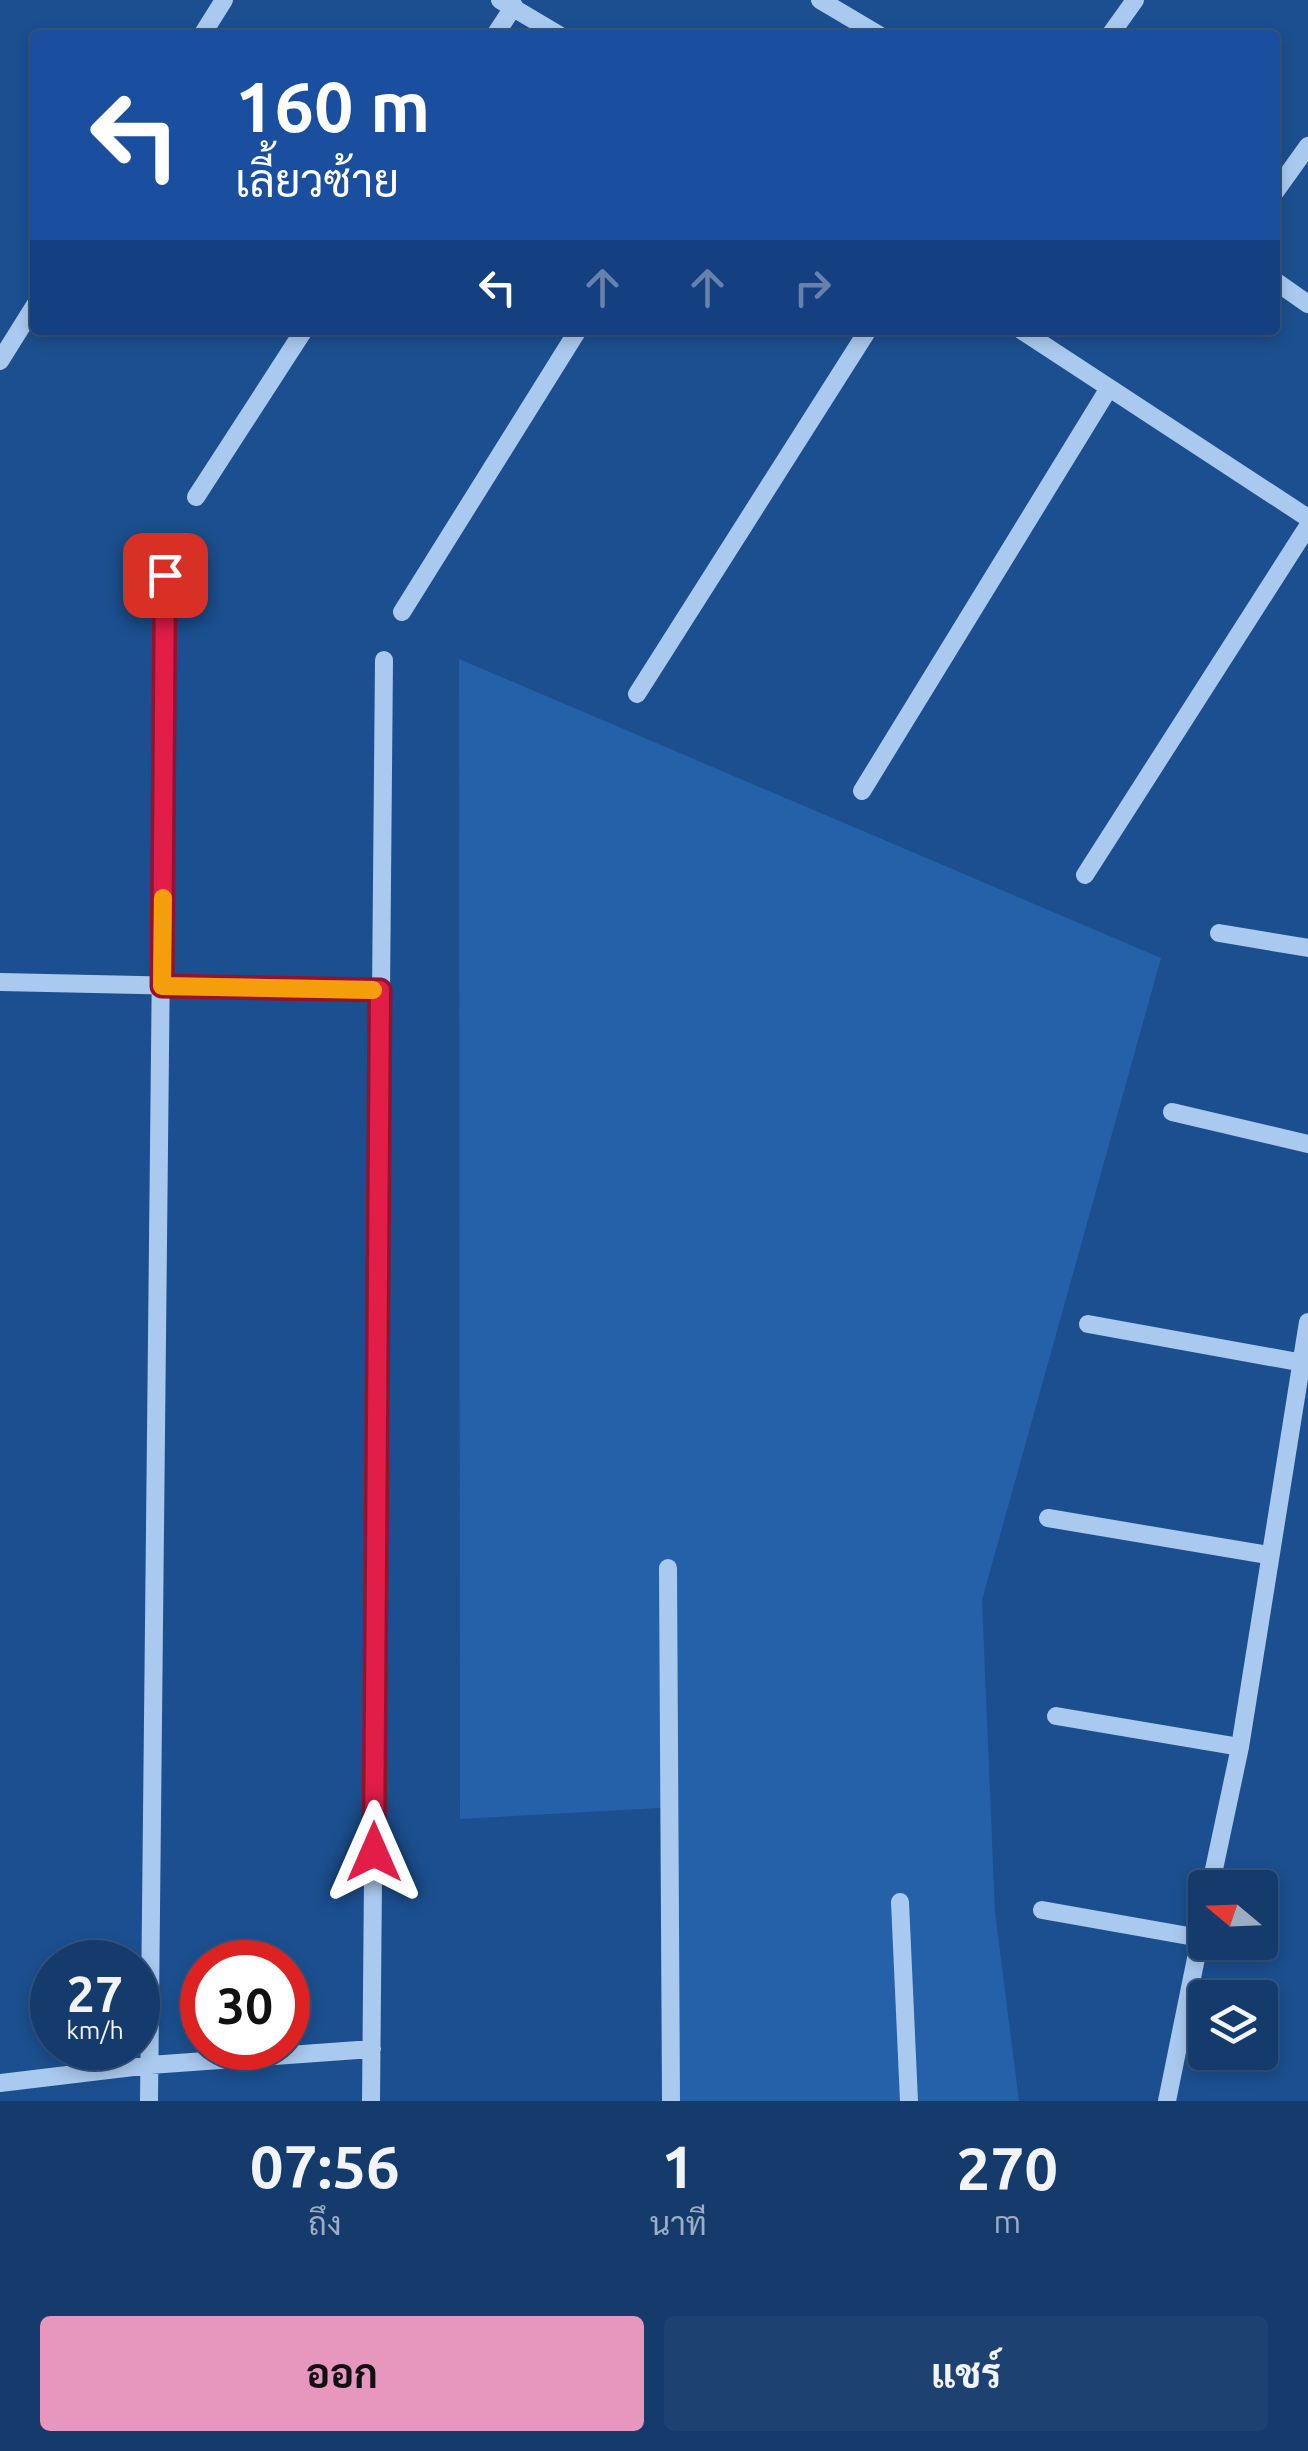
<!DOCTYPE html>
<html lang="th">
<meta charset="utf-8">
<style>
:root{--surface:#143b6b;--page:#1d4271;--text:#f1f3f6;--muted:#9dadc1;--line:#33557e;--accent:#e797bd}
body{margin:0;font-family:Ubuntu,Sarabun,sans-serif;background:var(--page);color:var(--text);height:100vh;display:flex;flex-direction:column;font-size:38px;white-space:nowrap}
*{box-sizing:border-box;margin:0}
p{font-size:32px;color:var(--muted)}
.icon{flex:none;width:55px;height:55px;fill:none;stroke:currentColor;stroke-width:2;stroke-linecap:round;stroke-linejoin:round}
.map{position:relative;height:2101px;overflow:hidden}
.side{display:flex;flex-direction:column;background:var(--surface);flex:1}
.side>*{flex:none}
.top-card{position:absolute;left:30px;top:30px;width:1250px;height:305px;border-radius:10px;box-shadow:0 5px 15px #0003,0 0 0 2px var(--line);background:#1a4fa0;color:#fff;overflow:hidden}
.needle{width:65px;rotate:289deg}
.buttons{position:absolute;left:1188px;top:1870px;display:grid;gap:20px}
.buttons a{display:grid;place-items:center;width:90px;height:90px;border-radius:10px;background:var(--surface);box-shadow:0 5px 15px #0003,0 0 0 2px var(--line);font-size:50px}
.speed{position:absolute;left:30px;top:1940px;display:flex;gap:20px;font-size:50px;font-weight:700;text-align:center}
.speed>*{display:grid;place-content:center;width:130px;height:130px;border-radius:50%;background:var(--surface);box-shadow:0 5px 15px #0003,0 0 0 2px var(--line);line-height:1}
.speed small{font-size:25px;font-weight:400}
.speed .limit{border:15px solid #d22;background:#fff;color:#111}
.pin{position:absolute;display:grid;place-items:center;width:85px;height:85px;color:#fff;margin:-42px;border-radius:20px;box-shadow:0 5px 15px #0006}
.me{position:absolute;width:110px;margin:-55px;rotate:0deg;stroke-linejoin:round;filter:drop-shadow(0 0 8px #0008)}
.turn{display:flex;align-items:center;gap:35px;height:210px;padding:0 40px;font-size:45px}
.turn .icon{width:130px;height:130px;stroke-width:2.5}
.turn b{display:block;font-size:70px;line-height:85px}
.lanes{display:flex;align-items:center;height:95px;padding:0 40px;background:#0003;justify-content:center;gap:50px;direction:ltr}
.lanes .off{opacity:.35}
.eta{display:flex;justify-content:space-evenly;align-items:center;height:170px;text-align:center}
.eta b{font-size:60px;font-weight:700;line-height:70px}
.primary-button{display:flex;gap:20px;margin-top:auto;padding:20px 40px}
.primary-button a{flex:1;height:115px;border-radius:10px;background:var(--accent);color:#111;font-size:40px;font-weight:700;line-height:115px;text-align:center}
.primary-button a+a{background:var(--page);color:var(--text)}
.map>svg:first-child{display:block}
.green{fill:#2461a8}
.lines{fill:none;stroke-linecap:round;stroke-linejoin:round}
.minor{stroke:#a9c9ee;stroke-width:18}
.route-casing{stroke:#92132f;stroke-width:25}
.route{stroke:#e11d48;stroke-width:18}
.slow{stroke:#f59e0b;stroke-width:18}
</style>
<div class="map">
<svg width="1308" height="2101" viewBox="0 0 1308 2101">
<rect width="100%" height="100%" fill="#1b4f8f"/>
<path class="green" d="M459,659L1161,958L982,1600L995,1912L1019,2101H671L678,1807L460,1819Z"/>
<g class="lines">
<path class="minor" d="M500,0L559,35
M820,0L879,35
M202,35L224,0
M495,35L514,6
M1110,35L1135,0
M1275,192L1308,146
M1275,281L1308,304
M1021,330L1308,518
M0,361L35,305
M196,497L304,330
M402,612L578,330
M637,694L868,330
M862,791L1109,388
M1085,875L1308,526
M1219,933L1308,948
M0,982L380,990
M1172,1112L1308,1144
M1088,1324L1298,1362
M1048,1518L1268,1555
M668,1568L671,2101
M1056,1716L1240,1747
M1210,1888L1240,1747L1308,1322
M900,1902L909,2101
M1042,1910L1200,1938
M0,2083L150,2065L372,2049
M149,2101L165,575
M371,2101L384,660
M1167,2101L1205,1914"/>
</g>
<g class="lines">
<g class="route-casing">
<path id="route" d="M165,575L162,986L380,990L374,1852"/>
</g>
<use href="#route" class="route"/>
<path class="slow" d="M163,898L162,986L373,990"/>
</g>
</svg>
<div class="buttons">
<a><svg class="needle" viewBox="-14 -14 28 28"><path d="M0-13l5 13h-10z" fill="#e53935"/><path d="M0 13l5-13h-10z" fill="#9dadc1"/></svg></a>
<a><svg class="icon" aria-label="layers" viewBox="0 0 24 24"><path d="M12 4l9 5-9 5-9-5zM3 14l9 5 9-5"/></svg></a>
</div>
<div class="speed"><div>27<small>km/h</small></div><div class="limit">30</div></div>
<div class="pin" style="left:165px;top:575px;background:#d93025"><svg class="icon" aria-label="arrive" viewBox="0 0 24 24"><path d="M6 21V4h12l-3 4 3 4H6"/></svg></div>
<svg class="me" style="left:374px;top:1852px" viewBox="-20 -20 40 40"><path d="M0-17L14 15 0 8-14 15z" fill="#e11d48" stroke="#fff" stroke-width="4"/></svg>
<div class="top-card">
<div class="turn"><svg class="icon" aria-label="left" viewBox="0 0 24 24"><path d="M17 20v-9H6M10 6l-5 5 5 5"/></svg><div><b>160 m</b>เลี้ยวซ้าย</div></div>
<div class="lanes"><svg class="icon" aria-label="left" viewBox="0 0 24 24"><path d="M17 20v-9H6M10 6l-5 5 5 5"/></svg><svg class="icon off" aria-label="ahead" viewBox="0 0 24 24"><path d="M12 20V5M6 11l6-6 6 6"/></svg><svg class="icon off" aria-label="ahead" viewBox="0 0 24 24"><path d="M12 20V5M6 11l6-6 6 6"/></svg><svg class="icon off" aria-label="right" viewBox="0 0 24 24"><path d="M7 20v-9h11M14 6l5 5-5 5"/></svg></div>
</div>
</div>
<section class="side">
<div class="eta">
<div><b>07:56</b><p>ถึง</p></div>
<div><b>1</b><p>นาที</p></div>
<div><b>270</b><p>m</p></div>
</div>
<div class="primary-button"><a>ออก</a><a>แชร์</a></div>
</section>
